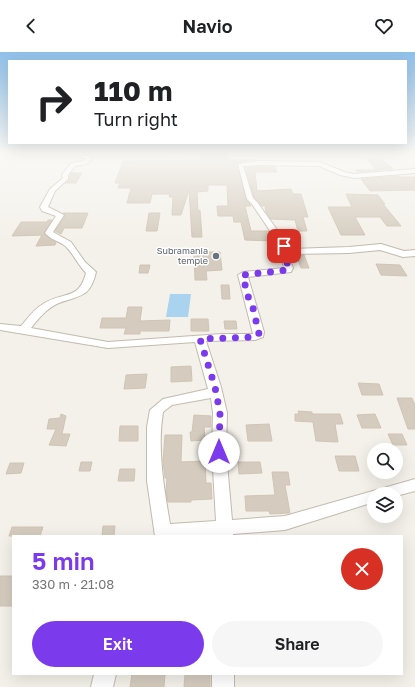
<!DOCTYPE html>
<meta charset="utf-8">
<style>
:root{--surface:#fff;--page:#f6f6f6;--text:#202124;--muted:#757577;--accent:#7c3aed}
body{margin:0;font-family:"Golos Text",sans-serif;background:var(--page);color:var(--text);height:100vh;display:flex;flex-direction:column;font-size:15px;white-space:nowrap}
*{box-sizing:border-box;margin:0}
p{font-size:13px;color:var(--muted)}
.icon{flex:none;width:22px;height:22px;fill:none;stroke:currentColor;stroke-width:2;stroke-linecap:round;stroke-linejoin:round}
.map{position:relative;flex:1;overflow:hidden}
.side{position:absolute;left:12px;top:483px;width:391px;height:140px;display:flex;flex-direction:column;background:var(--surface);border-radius:0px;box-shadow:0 4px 16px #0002}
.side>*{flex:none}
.hud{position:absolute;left:8px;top:8px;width:399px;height:84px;border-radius:0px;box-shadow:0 4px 16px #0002;background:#fff;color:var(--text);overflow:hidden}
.buttons{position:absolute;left:367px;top:391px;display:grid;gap:8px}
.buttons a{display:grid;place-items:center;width:36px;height:36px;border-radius:50%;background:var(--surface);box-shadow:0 4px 16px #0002;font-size:20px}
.pin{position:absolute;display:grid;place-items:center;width:34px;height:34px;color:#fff;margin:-17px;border-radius:8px;box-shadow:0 2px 6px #0006}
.me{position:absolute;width:44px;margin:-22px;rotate:0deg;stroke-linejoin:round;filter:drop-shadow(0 0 3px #0008)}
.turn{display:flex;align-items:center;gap:14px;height:84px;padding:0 20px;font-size:18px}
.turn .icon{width:52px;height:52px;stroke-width:2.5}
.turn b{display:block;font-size:28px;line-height:34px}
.round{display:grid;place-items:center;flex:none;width:42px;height:42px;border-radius:21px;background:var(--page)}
.headline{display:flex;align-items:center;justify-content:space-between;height:68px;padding:0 20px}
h1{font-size:24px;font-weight:600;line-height:30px;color:var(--accent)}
.button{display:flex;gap:8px;margin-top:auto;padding:8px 20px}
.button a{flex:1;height:46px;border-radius:24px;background:var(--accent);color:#fff;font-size:16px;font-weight:600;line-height:46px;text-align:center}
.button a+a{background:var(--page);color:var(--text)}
header{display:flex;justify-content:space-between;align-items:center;height:52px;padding:0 20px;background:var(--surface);font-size:18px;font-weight:600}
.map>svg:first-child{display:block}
.water{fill:#a9d3ee}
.building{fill:#d5ccbf;stroke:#d0c4b3}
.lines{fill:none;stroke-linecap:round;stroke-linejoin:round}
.street-casing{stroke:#c2bbaf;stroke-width:2}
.street{fill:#fff;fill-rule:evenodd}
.route{stroke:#7c3aed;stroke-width:7;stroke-dasharray:0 12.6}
.worship-dot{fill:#6b7280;stroke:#fff;stroke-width:1.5}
.labels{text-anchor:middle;stroke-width:3;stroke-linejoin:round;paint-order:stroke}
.far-worship-label{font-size:9px;fill:#5b616d;stroke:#fff;text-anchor:end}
</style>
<header><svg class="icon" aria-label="back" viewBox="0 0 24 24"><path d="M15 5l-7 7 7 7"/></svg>Navio<svg class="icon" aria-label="heart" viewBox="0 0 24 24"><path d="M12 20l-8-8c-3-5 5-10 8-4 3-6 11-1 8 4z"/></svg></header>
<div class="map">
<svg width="415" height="635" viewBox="0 0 415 635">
<rect width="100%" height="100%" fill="#f4f1ea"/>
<path class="water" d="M170,242H191L188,265H166Z"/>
<path class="building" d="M200,102H227L228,108H256L237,111L246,147L251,154H245L251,179H269L272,189L245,188L241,170H234L233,164H218L217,154H228L227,133H208V139L197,140L198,159L200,158L202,185H192L189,138L181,163H172L173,145H169L170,142H152L150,151H127L131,136H118L120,131H115L123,109L200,108Z
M367,107H382L393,117L357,120L356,118H376Z
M245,115H275L277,120H255L257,139L291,137L293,142H301L308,165H303L307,179H298L295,168L271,167L266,160L265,154H262L254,145Z
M71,121H82L76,131H65L69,128Z
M399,124L401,125H415V138L370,139L361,127Z
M346,142L378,143L385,152H383L401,174H387L380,165H355L365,183H341L328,155H352Z
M63,161H88L82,176H64L61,182L55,179L65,164Z
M149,161H160L157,179H146Z
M48,168H52L44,181L56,191L55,193L36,194L42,183L12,184L21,170H47Z
M194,200H220L222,218L206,219L207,228H195Z
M296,203H304L309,216H301Z
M376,212L400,213L407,224L381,223Z
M140,213H150L148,221H139Z
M221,233H229L230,247H222Z
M128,255H142L140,269L170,268L169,279H140V282H124L126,276H100L102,266H126Z
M191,267H208L209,279H191Z
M224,269H236L237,277H225Z
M191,314L192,329L171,330V315Z
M147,322L145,336L124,337L126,323Z
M358,331L379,332L383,343H362Z
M397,346H412L415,353V377H408Z
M298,359L312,360V362H340L343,372H335L338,390L316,389L313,370L295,369V362H299Z
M61,362L66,364L62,382H70L66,394L49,393L56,377H47L49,367L60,366Z
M375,362L381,376H362L357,363Z
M194,363L211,364V375H204L205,388L191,389L190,380H192Z
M269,372L272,389H248L246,373Z
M120,374H138V389H119Z
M388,382H402L407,393H393Z
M165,383H182L181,410L205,409L206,431H211L212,447L191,448V450H168L166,440L167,426H165L163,409Z
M335,404H355L359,419H339Z
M81,410H92L90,419H79Z
M238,410H260L262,421L239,422Z
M10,411H24L21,421L6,422Z
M120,417H135L134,429H118Z
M272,420H288L290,433H285L290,461L270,462L269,459H246L245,444L275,443Z
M103,474H115L114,484H102Z
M12,475H43L40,484H9Z
M0,524H13V554H0Z
M132,622H165L164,635H130Z
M185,622H210V635H184Z"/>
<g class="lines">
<g class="street-casing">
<path id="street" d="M75,100H81V102L93,106L87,112L75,114L68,123V127L55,139L48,155L64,163L53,180L71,190L85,210L96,220C90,246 80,243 59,251C47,256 39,266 31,276L108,290L222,282H253L238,223L243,220L284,216L282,208L285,201L252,152L247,147L238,112L259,109L320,110L344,120L354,122L415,117V121L354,126L340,123L319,114L259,113L243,114L253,146L257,150L291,197L349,195L381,192L404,199L415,198V204L403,205L380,198L349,201L293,202L290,208L293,216L291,220L248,225L264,280L263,285L255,288L206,289L221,335L227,361L226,400L232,468L285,464L415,427V439L396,444V442H374V450L285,478L233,482V484H155L147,429V375L150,358L163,347L208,337L195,290L108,296L0,278V272L21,274C28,266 34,257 43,252C63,239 79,249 86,221C78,213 72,199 64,193C58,189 50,187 45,181L56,164L42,159L40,155L50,137L63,126L62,123L71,111L83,109L86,107L76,104ZM211,346L213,361L212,400L216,469L170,472C164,436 157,397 163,360L172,353Z
M94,622H116L113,635H91Z
M212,622H234V635H212Z"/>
</g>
<use href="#street" class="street"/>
</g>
<linearGradient id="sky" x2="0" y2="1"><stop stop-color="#8fc0ea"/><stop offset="0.53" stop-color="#faf9f6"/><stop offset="1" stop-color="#faf9f6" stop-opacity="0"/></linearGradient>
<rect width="415" height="189" fill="url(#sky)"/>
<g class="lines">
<path class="route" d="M219,400L220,361L215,335L200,287L254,285L259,282L253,256L247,242L243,223L288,218L289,216L286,208L289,200L284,194"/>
</g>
<circle class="worship-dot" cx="216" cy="204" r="4"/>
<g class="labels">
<g class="far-worship-label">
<text x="208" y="202">Subramania<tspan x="208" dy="10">temple</tspan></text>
</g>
</g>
</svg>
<div class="buttons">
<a><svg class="icon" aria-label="search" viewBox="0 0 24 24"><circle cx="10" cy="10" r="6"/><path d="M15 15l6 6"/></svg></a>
<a><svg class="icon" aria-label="layers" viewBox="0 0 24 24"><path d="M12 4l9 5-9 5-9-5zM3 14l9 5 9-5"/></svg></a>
</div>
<div class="pin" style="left:284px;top:194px;background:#d93025"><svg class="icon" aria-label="arrive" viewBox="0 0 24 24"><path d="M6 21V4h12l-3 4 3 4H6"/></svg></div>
<svg class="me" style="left:219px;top:400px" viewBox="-20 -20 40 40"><circle r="19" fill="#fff"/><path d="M0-13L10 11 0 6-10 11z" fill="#7c3aed"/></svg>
<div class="hud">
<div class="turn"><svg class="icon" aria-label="right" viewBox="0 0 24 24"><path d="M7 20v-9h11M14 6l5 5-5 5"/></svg><div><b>110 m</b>Turn right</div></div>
</div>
<section class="side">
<div class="headline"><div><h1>5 min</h1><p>330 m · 21:08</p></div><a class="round" style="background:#d93025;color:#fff"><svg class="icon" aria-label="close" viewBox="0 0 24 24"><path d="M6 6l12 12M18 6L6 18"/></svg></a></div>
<div class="button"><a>Exit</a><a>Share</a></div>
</section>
</div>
